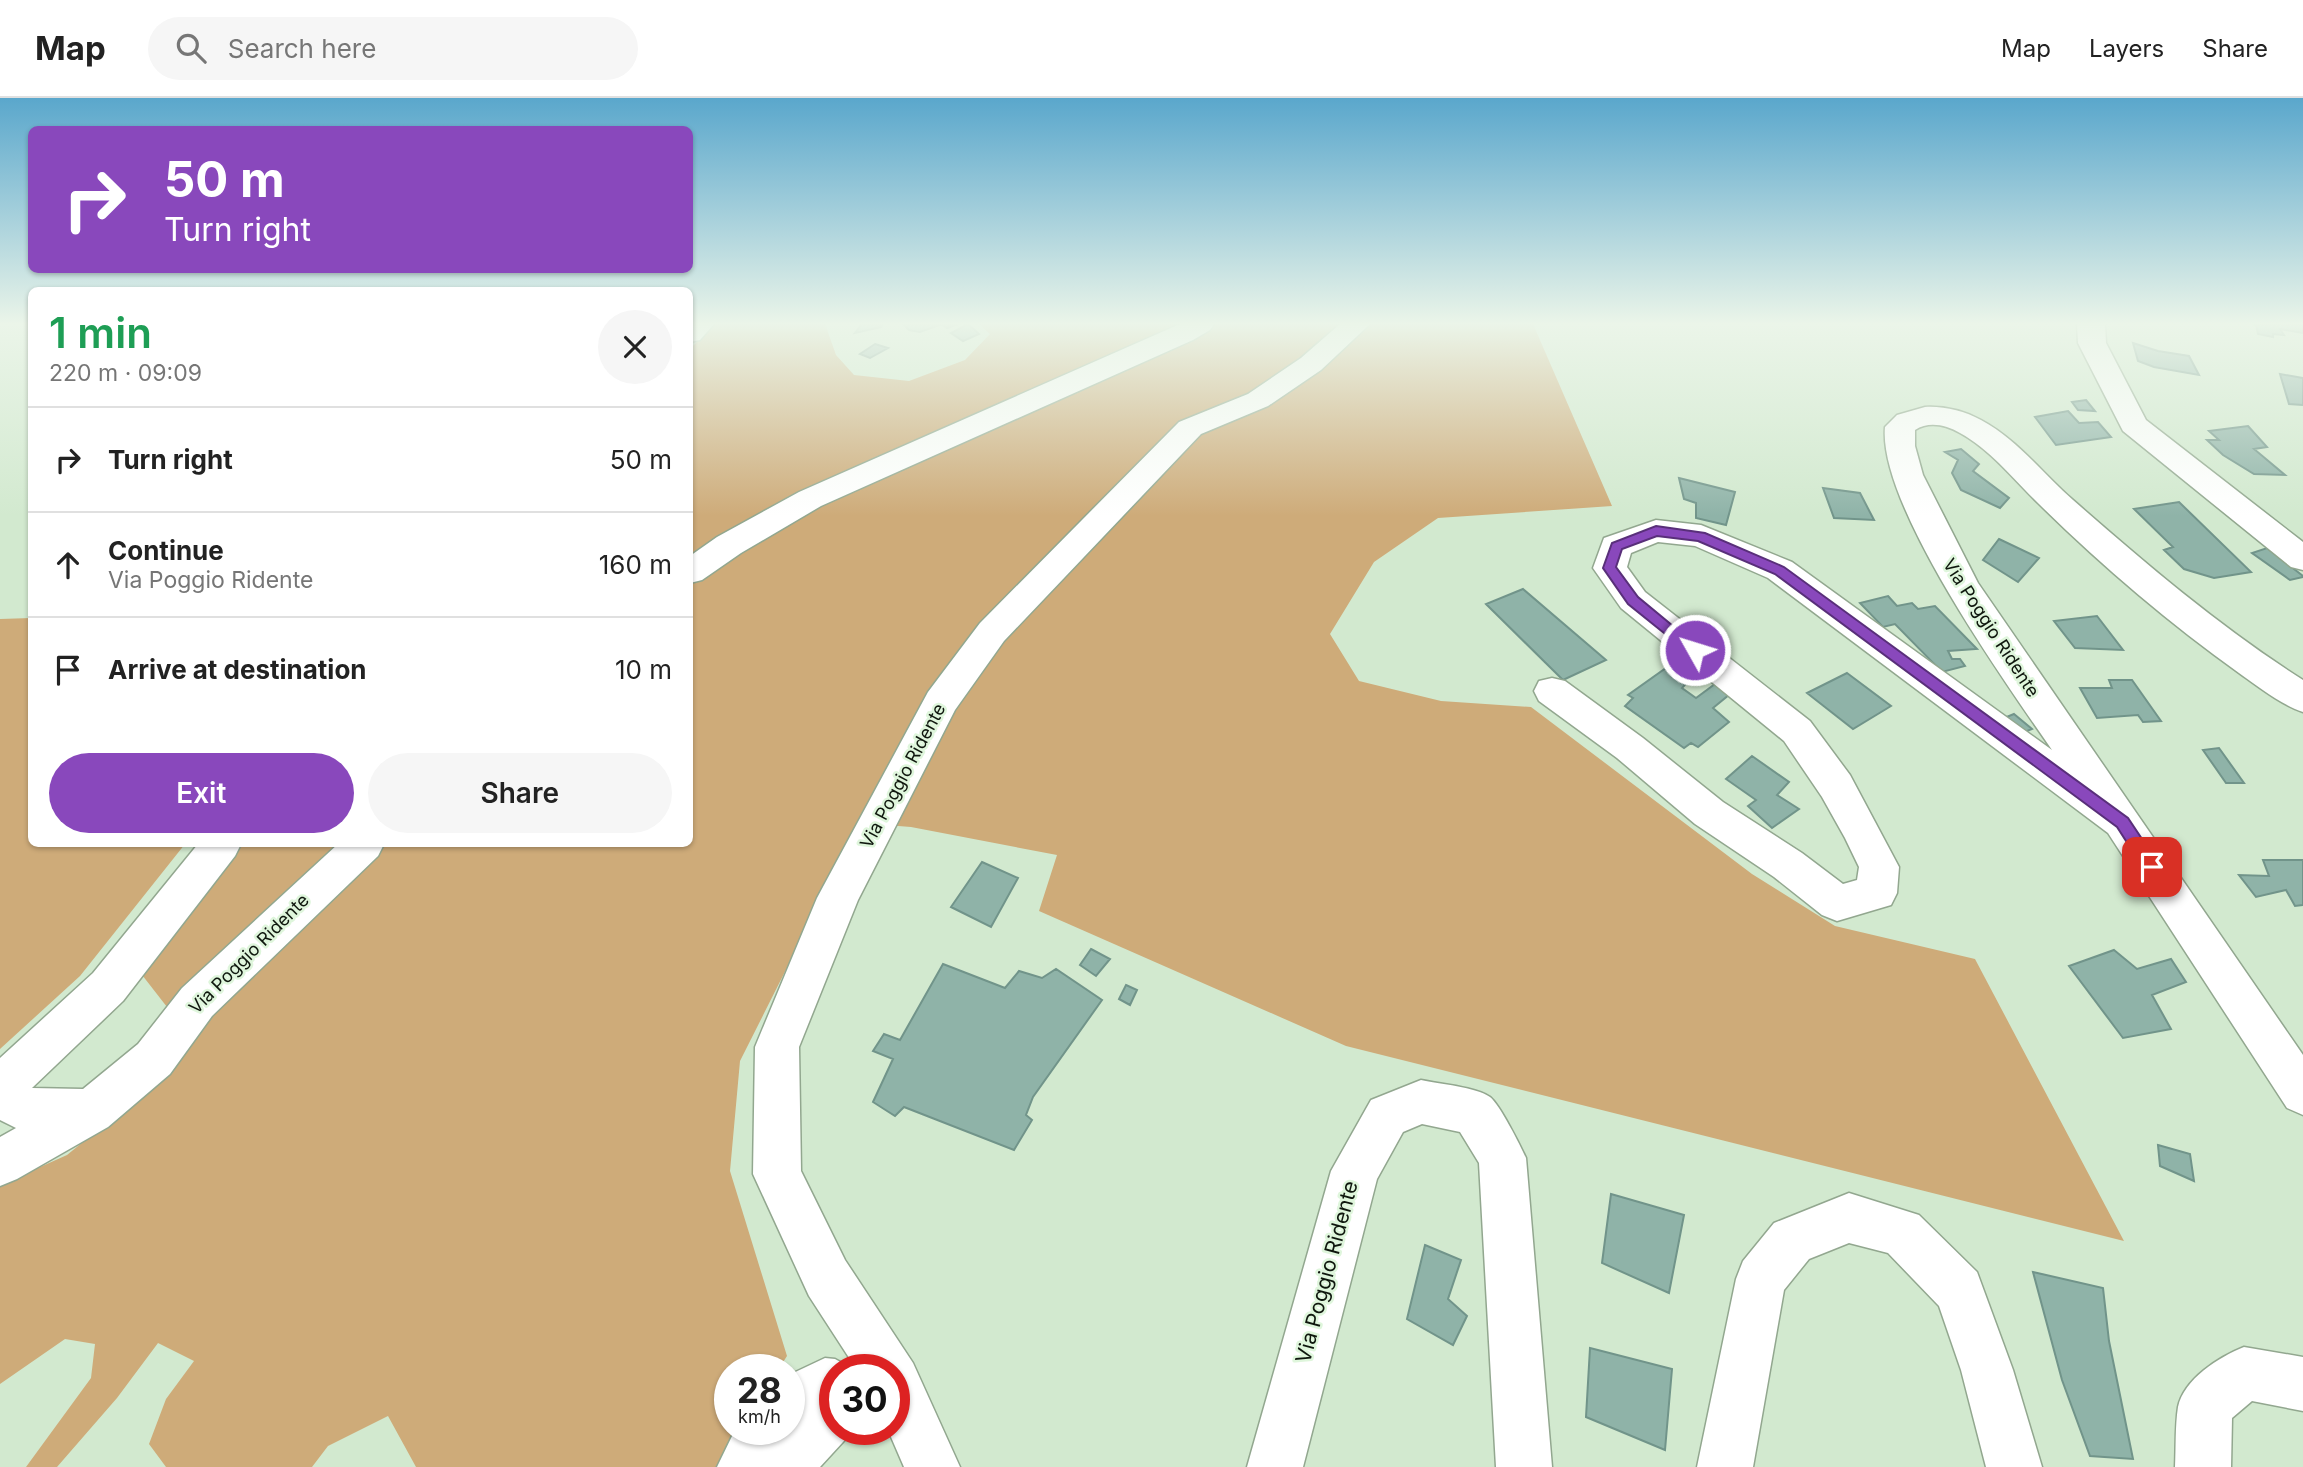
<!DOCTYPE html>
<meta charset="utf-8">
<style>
:root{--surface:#fff;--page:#f6f6f6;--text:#222;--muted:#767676;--line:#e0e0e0;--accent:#8948bc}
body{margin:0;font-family:Inter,sans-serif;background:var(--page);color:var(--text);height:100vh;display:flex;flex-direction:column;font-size:26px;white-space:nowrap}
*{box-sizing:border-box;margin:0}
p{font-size:23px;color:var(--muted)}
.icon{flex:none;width:38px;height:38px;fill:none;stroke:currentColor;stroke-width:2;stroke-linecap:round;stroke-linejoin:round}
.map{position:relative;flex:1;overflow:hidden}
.details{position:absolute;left:28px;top:189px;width:665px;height:560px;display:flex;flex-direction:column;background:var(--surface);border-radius:10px;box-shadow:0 2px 5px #0004}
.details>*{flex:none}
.top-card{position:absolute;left:28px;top:28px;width:665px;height:147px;border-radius:10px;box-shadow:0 2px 5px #0004;background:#8948bc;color:#fff;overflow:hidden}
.speed{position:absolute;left:714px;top:1256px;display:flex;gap:14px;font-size:35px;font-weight:700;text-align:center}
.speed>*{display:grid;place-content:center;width:91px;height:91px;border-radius:50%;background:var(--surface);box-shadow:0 2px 5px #0004;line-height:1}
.speed small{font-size:18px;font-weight:400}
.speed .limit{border:10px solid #d22;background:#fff;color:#111}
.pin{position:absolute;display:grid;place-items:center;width:60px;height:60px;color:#fff;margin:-30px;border-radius:14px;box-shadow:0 4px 10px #0006}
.me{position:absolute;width:77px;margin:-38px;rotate:309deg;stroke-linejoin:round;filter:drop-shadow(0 0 5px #0008)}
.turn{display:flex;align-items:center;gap:24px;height:147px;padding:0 21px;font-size:32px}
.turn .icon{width:91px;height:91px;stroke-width:2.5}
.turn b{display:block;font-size:49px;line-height:60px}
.round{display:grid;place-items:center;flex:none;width:74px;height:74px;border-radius:37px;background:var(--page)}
.head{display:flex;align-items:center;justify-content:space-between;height:119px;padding:0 21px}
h1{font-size:42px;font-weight:600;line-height:52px;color:#1e9e55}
.action{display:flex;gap:14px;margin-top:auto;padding:14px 21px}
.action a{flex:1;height:80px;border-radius:42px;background:var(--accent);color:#fff;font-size:28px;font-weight:600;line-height:80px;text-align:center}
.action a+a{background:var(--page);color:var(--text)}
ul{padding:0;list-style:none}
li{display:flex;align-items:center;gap:21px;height:105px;padding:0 21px;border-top:2px solid var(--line)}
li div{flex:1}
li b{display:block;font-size:26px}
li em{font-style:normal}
header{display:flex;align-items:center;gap:42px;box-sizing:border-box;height:98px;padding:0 35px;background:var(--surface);border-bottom:2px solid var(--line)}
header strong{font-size:33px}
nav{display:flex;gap:38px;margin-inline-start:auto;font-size:24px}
.search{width:490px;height:63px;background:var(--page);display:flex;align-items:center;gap:18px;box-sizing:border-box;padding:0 24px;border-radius:38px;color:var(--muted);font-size:26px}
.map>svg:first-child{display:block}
.green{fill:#ceab79}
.building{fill:#8fb3a8;stroke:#71948a;stroke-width:2}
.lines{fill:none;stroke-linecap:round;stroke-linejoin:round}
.minor-casing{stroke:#92a78f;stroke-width:3}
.minor{fill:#fff;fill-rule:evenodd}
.route{fill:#8948bc;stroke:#592f7a;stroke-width:2}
.labels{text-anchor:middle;stroke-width:5;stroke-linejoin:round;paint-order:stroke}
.street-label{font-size:18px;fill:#0f170e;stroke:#dff6dc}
.near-street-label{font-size:21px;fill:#0f170e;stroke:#dff6dc}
</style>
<header>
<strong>Map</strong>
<div class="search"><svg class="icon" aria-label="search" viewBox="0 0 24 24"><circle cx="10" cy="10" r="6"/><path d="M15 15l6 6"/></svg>Search here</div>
<nav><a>Map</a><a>Layers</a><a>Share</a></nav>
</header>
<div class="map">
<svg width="2303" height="1369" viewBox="0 0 2303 1369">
<rect width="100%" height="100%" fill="#d2e9cf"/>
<path class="green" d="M715,226H825L836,257L854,277L909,283L965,262L990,236L979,226H1533L1612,408L1438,420L1374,464L1330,536L1359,583L1441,603L1531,609L1752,776L1835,828L1975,861L2124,1143L1346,948L1039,813L1057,757L911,729L860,725L740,963L730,1073L787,1258L778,1272H730V1332H740L716,1369H416L388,1318L328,1348L312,1369H166L149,1346L166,1301L194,1263L158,1245L117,1300L57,1369H26L91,1280L95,1246L65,1241L0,1286V1087L67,1057L169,974L167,909L139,873L241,746H690V251Z
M31,520L32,746H185L80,878L0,951V521Z"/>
<path class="building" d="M862,226H883L881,229L855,235Z
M903,226H958L947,230L942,226L920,234L909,232Z
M968,226L979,236L963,243L951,235Z
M2253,226H2303V235L2280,231L2284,237L2273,236V239L2258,236L2256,227Z
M2133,245L2158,253L2189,258L2199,277L2154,269L2138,263Z
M875,246L888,250L870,260L860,256Z
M2280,276L2303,280V307L2289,306Z
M2086,302L2095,313L2078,312L2072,304Z
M2068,313L2079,325L2098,324L2111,339L2056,347L2035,319Z
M2248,328L2267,349L2254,351L2285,377L2254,376L2223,357L2207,342H2219L2209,333Z
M1961,351L1979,366L1973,373L2009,400L2000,410L1961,392L1952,375L1958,362L1945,354Z
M1679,380L1735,394L1726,427L1696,420V405L1684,401Z
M1823,390L1860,395L1874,422L1834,420Z
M2179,404L2251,474L2214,480L2184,471L2164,452L2173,449L2134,411Z
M1999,441L2039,460L2018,484L1983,462Z
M2267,450L2303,478V479L2290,482L2252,455Z
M1523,491L1606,562L1563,582L1486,506Z
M1888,498L1897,508L1912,505L1918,511L1935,508L1977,551L1948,553L1952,561H1960L1965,568L1942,574L1895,526L1883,529L1860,505Z
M2097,518L2123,552L2075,550L2054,523Z
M1673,565L1693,578L1682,590L1696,600L1715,586L1730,596L1713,610L1729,624L1698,649L1691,645L1684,650L1625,608L1633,600L1628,597Z
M1847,575L1891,608L1853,631L1807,595Z
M2109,582H2132L2161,623L2143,624L2138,617L2097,620L2080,590H2112Z
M2014,616L2032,631L2022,635L2004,620Z
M2219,650L2244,685H2226L2203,652Z
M1752,658L1789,684L1777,697L1799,711L1772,730L1748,708L1756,702L1726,681Z
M2263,762H2303V807L2295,808L2286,792L2256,799L2239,777L2269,778Z
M982,764L1018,780L991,829L951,809Z
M1091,851L1110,861L1096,878L1080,867Z
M2114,852L2137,871L2171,861L2186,884L2152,897L2171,931L2123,940L2069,868Z
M943,866L1005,890L1019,873L1042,880L1056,871L1102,902L1033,999L1026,1017L1032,1022L1014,1052L904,1009L895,1018L873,1004L893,961L873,953L884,936L900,942Z
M1126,887L1137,892L1130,907L1119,901Z
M2158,1047L2190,1056L2194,1083L2160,1068Z
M1611,1096L1684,1117L1669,1195L1602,1165Z
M1425,1147L1461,1162L1448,1201L1467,1218L1453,1247L1407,1221Z
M2033,1174L2103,1190L2109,1243L2133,1361L2090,1358L2062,1282Z
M1590,1250L1672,1271L1665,1352L1586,1319Z"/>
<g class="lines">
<g class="minor-casing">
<path id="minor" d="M690,226H714L700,242L690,244Z
M1180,226H1214L1210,232L1193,242L821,408L741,455L702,482L690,485V458L717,439L799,394Z
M1340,226H1370L1321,272L1268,308L1201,336L1004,543L955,612L858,802L799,949L801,1073L845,1162L913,1265L960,1369H904L888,1332H894V1272H857L809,1198L753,1076L755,949L817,800L928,594L980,525L1179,324L1248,296L1301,260Z
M2077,226H2105L2106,245L2146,322L2303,444V472L2291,469L2123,333L2078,245Z
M1925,309C1944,308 1964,313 1981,322C2017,341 2043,376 2073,402C2146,466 2221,530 2303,582V614C2280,606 2259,589 2239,575C2169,525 2101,467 2039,406C2014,382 1991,352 1960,335C1946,327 1929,323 1915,332V348L1923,377L1978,485L2303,957V1017L2287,1010L2108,735L1768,480L1695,448L1658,444L1631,455L1627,469L1645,494L1810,623L1850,677L1899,769L1897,795L1891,807L1837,823L1822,817L1774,779L1695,726L1617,660L1539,603L1534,593L1539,583L1552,580L1565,583L1643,640L1723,704L1802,755L1843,786L1857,782L1859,769L1845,740L1822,699L1784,643L1621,510L1593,470L1604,440L1656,422L1701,427L1792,464L2052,652C2006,585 1878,407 1885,329L1897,317Z
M198,746H241L235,758L123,903L32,990L83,991L138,946L182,890L338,746H384L378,758L212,918L170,976L108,1029L17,1081L0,1088V1039L16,1030L0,1022V960L93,875Z
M1421,982C1439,986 1476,989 1490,999C1500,1007 1520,1047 1526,1060L1552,1369H1496L1479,1065L1460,1034L1422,1026L1403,1034L1377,1081L1303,1369H1247L1331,1073L1371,1002Z
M1849,1095L1919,1117L1977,1174L2013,1272L2042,1369H1986L1961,1272L1939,1208L1888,1155L1849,1145L1809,1161L1784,1192L1753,1369H1697L1736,1181L1743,1163L1774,1125Z
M2244,1249L2303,1259V1313L2252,1303L2232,1320L2231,1369H2175C2176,1350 2175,1328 2178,1309C2184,1281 2219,1259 2244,1249Z
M825,1260L835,1261L855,1272H835V1332H854L820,1369H717L735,1332H789V1277Z"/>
</g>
<use href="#minor" class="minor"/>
</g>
<linearGradient id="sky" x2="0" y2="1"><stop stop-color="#5aa7cc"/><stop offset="0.54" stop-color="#ebf5e9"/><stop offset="1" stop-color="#ebf5e9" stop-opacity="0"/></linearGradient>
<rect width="2303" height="418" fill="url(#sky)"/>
<path class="route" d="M1656,428L1705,435L1784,469L2128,720L2158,765L2160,769L2158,774H2146L2117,729L1775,476L1698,443L1657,438L1622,451L1616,469L1638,499L1702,552L1695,558L1690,556L1628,506L1603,470L1612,445Z"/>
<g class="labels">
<g class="street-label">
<text transform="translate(1991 530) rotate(57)" y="6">Via Poggio Ridente</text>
<text transform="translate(903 678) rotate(-62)" y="6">Via Poggio Ridente</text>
<text transform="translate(249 856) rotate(-45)" y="6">Via Poggio Ridente</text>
</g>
<g class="near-street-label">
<text transform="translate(1327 1174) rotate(-75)" y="7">Via Poggio Ridente</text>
</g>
</g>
</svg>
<div class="speed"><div>28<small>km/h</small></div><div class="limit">30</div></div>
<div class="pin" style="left:2152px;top:769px;background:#d93025"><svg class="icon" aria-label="arrive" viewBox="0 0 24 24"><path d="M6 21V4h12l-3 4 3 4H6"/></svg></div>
<svg class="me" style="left:1695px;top:552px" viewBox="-20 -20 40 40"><circle r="17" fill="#8948bc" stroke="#fff" stroke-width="3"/><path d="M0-11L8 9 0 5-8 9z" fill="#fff"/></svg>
<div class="top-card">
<div class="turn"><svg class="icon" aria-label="right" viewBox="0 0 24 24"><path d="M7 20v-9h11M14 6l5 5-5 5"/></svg><div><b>50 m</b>Turn right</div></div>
</div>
<section class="details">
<div class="head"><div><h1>1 min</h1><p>220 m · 09:09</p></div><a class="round"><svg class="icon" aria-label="close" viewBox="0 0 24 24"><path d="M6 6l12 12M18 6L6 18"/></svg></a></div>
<ul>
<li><svg class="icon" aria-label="right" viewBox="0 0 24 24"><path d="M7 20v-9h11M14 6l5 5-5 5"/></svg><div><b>Turn right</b></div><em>50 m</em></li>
<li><svg class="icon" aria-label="ahead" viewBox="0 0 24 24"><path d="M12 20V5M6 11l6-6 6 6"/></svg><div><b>Continue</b><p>Via Poggio Ridente</p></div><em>160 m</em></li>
<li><svg class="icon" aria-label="arrive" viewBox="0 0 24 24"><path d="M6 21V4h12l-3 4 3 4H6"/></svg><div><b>Arrive at destination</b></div><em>10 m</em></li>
</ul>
<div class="action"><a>Exit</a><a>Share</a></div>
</section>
</div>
